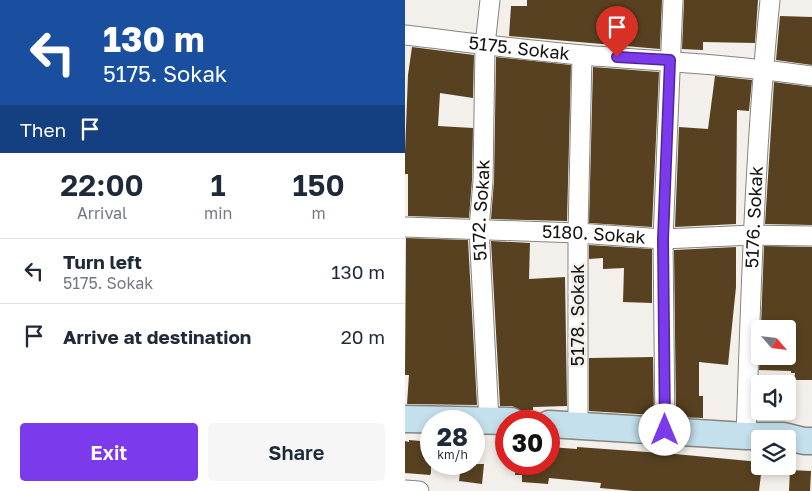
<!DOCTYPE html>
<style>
:root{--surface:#fff;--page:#f6f6f7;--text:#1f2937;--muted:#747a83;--line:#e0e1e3;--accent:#7c3aed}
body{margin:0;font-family:"Golos Text",sans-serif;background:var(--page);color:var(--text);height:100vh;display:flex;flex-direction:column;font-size:19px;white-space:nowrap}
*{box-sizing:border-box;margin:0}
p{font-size:16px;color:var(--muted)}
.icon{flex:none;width:28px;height:28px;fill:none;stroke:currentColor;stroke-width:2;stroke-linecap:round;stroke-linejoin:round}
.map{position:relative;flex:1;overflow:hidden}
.drawer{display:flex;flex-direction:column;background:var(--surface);width:405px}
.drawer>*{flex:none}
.guide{background:#1a4fa0;color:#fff;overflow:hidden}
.needle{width:32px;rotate:118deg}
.buttons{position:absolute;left:346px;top:320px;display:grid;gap:10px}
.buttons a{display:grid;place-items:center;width:45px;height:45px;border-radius:5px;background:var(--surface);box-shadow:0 2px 8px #0003;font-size:25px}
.speed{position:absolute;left:15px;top:410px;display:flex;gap:10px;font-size:25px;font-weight:700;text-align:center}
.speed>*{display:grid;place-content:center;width:65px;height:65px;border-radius:50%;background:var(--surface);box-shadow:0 2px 8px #0003;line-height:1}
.speed small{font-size:12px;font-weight:400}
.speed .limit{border:8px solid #d22;background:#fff;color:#111}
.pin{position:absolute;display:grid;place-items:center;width:42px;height:42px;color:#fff;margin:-51px -21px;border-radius:50% 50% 50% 0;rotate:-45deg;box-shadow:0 0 5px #0007}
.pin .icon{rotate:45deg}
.me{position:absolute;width:55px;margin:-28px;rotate:0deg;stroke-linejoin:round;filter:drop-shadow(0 0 4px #0008)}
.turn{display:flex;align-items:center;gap:18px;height:105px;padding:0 20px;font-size:22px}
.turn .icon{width:65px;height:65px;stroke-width:2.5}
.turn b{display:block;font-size:35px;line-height:42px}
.then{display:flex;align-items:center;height:48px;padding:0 20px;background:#0003;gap:10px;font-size:19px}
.eta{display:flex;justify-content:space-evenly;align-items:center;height:85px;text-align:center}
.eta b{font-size:30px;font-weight:600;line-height:35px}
.button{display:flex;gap:10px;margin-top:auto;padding:10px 20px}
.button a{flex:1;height:58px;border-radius:5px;background:var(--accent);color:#fff;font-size:20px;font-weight:600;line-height:58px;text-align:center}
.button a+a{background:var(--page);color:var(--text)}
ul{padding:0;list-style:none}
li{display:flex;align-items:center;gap:15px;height:65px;padding:0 20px;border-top:1px solid var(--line)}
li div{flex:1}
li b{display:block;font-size:19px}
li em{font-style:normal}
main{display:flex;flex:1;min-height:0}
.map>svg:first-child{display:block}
.building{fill:#574120}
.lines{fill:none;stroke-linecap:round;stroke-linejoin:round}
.street-casing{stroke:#87847f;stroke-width:21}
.secondary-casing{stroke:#87847f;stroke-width:29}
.street{stroke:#fff;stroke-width:19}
.secondary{stroke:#c4e0ed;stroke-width:26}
.route-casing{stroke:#51269a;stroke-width:12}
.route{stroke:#7c3aed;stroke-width:9}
.labels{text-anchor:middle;stroke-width:5;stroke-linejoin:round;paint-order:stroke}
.street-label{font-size:18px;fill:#141311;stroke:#f3efeb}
</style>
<main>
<section class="drawer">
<div class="guide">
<div class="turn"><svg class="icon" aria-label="left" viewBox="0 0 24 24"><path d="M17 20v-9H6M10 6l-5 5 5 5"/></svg><div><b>130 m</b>5175. Sokak</div></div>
<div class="then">Then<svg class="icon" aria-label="arrive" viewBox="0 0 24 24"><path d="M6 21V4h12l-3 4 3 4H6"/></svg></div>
</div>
<div class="eta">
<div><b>22:00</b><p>Arrival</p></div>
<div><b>1</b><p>min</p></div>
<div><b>150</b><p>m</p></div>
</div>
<ul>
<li><svg class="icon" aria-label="left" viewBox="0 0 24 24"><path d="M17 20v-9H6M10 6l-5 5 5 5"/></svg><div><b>Turn left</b><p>5175. Sokak</p></div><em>130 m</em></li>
<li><svg class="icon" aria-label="arrive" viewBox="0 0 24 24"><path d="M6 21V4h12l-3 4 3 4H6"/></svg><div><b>Arrive at destination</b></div><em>20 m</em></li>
</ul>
<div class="button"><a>Exit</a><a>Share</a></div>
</section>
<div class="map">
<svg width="407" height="491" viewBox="0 0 407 491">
<rect width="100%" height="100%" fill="#f3efeb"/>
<path class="building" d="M122,0H257L255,49L104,36L106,6H122Z
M279,0H353L350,43L298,42V50L277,49Z
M375,16L407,17V65L371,60Z
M7,47L69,55L68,98L35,93L33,126L68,128L67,180L64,218L3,216V174H0V152L3,75Z
M91,57L166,65L162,221L86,219L89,181Z
M188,67L254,72L247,227L184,223Z
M310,76L347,80L344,111L332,110L331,224L270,227L274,127L303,129Z
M369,82L407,87V225L360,224Z
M1,238L63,240L72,405L2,404L4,375H0Z
M86,241L125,243L124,279L160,277L162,406L128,407V410L116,411L107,406H95Z
M184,245L247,249V303L218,302L219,268L198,269V258L184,259Z
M359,246L407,247V380H389L390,373H386V371L354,370L355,356H386L385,327L356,326Z
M331,247V287L323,365L294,362V396H298V418L271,417L269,250Z
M248,357L249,415L184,411V358Z
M4,440L26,442V473L25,475L0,473V441L4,442Z
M144,447L172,449V447L270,454L355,462V466H357L354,491H228L195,488L196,483L144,478L143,484L117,482V475H110L111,464H144Z
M56,464H79L77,484L54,481Z
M385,470L406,471L405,491H384Z"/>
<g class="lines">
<g class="street-casing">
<g id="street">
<path id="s1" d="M0,35C59,42 118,50 177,55C254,61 330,65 407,76"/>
<path id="s2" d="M0,227L173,233L258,239L348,235L407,236"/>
<path id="s3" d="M84,420L74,229L78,181L80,45L85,0"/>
<path d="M173,425V233L177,55"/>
<path d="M260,430L258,239L268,0"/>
<path id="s4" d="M341,436C346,290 350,145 365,0"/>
<path d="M0,490L14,491"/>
</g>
</g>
<g class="secondary-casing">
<path id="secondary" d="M0,419L106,421
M144,424L341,436H379L399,441H407"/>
</g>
<use href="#street" class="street"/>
<use href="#secondary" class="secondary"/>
</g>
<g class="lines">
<g class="route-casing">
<path id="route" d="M212,57L265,60L258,239L260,430"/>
</g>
<use href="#route" class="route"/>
</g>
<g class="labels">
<g class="street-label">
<text dy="6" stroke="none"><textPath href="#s1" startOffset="115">5175. Sokak</textPath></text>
<text dy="6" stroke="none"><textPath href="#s3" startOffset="210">5172. Sokak</textPath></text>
<text dy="6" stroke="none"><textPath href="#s4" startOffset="219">5176. Sokak</textPath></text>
<text dy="6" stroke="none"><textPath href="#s2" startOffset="189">5180. Sokak</textPath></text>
<text transform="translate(173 315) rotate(-90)" y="6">5178. Sokak</text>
</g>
</g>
</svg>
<div class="buttons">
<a><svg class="needle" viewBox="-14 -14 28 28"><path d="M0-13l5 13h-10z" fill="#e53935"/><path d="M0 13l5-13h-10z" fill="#747a83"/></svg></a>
<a><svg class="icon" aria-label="sound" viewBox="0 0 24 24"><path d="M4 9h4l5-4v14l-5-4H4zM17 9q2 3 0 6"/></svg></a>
<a><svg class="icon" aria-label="layers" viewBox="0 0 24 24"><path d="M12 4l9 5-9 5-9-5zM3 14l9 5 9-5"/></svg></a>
</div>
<div class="speed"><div>28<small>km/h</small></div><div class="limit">30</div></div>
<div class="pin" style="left:212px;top:57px;background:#d93025"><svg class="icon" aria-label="arrive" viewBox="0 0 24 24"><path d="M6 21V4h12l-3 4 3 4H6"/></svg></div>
<svg class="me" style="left:260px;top:430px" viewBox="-20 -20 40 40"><circle r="19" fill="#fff"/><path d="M0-13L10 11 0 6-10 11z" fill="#7c3aed"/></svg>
</div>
</main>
